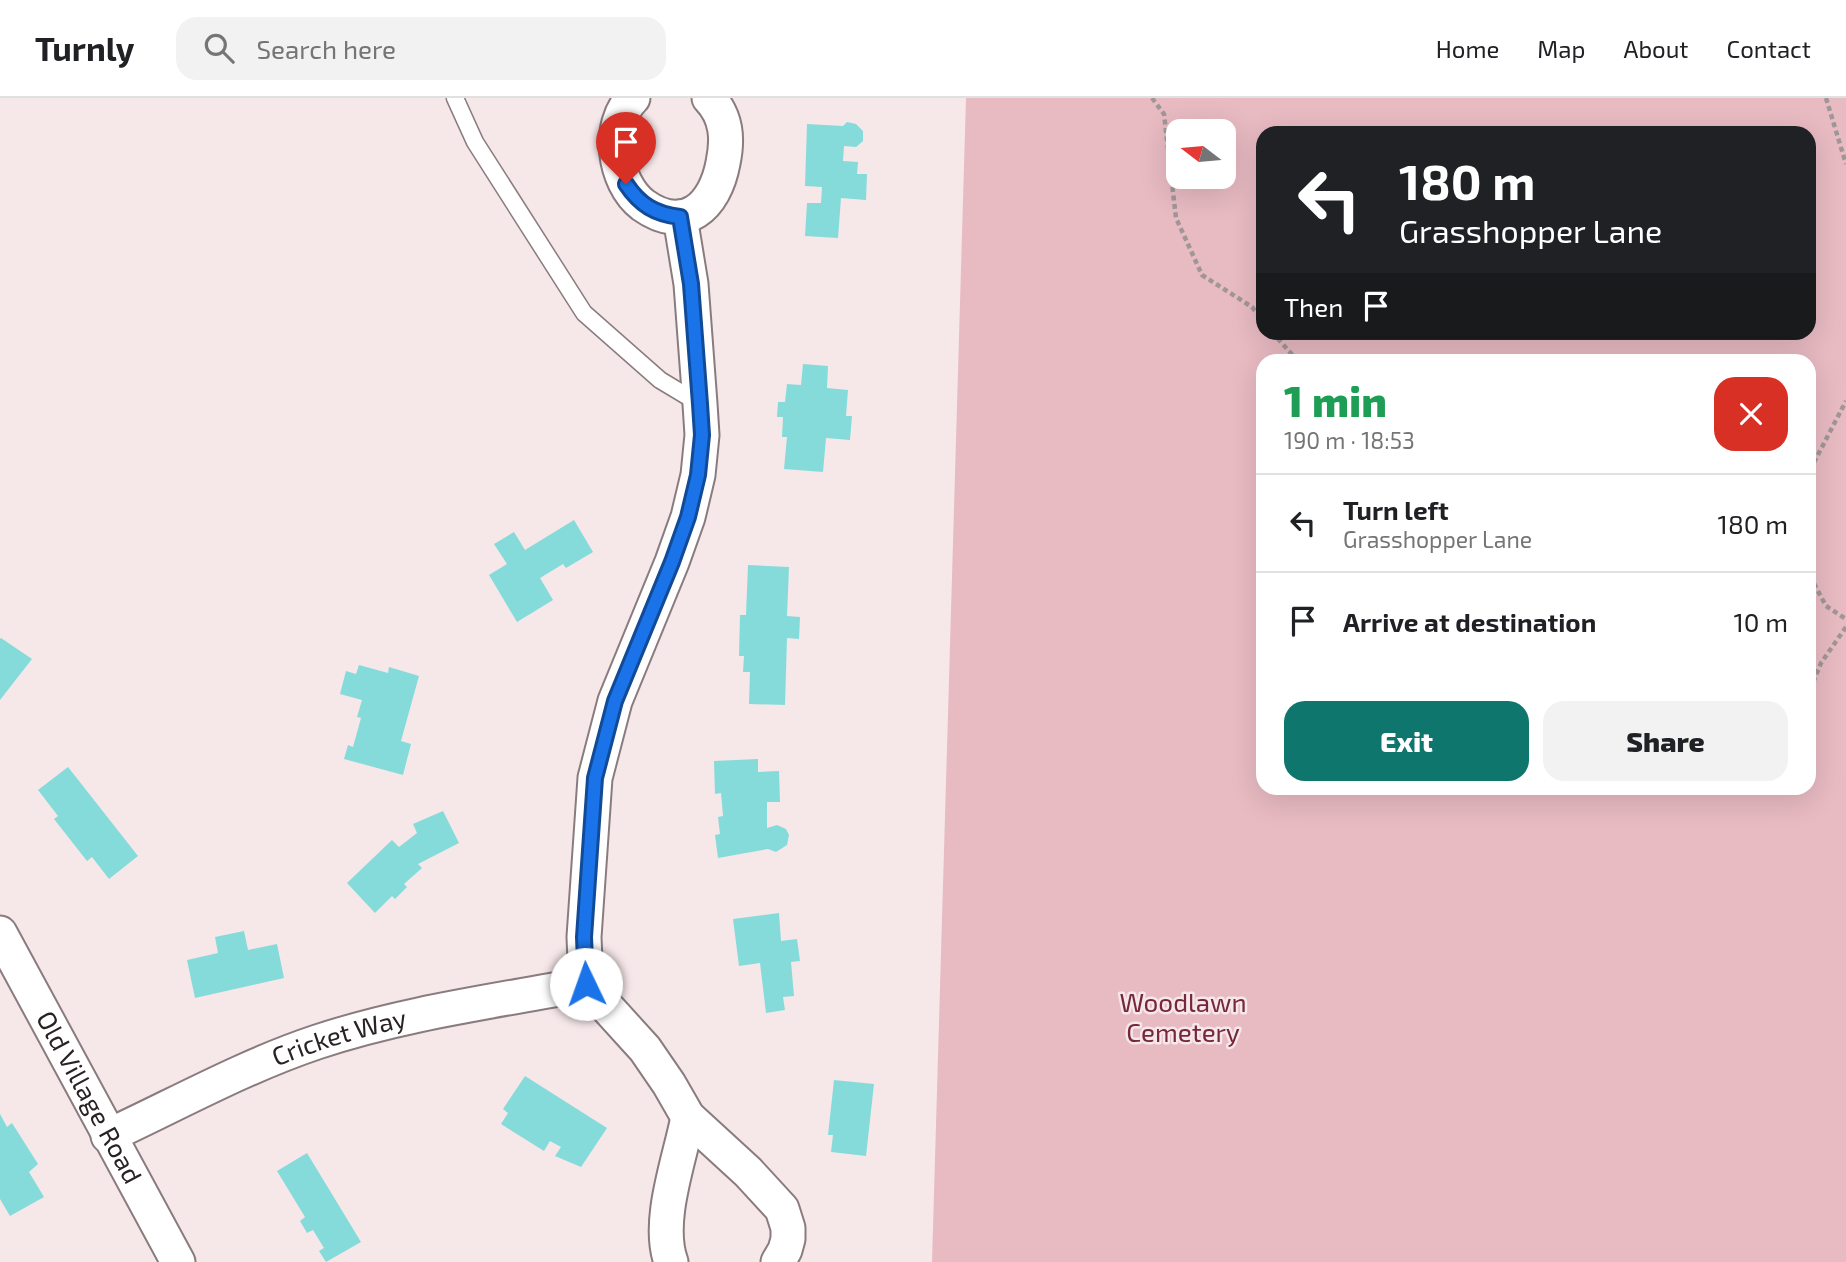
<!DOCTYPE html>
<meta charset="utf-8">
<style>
:root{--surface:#fff;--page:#f2f2f2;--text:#202124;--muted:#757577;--line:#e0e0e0;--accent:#0f766e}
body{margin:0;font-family:"Exo 2",sans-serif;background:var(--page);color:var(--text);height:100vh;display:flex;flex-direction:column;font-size:26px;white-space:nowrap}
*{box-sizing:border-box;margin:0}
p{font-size:23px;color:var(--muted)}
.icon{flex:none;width:38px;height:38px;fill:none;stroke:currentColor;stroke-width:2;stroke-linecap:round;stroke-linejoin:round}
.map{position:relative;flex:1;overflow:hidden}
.details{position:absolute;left:1256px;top:256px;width:560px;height:441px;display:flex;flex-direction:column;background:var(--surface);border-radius:21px;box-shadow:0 7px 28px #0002}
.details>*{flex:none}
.banner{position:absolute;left:1256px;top:28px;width:560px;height:214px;border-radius:21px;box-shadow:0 7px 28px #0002;background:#202124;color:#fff;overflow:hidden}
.needle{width:46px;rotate:286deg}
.fabs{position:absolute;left:1166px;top:21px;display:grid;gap:14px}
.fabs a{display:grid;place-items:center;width:70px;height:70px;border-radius:14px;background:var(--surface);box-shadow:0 7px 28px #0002;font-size:35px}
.pin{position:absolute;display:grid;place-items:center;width:60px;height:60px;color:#fff;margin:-72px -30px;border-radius:50% 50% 50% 0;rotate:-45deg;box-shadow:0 0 7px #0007}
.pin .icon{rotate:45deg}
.me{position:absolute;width:77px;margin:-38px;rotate:357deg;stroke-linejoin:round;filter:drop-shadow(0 0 5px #0008)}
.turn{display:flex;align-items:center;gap:24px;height:147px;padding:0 28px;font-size:32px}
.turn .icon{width:91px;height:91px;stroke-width:2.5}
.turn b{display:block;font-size:49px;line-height:60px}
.then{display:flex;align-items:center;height:66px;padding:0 28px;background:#0003;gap:14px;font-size:26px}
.round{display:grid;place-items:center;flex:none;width:74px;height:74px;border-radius:21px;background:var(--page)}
.summary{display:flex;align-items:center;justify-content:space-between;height:119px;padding:0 28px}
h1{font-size:42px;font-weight:800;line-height:52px;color:#1e9e55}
.button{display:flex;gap:14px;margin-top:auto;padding:14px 28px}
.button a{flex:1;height:80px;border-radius:21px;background:var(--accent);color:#fff;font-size:28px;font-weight:800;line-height:80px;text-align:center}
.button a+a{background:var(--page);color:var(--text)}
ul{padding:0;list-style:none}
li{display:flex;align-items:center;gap:21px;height:98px;padding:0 28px;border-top:2px solid var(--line)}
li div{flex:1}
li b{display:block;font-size:26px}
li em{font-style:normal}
header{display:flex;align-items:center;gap:42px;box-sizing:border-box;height:98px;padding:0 35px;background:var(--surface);border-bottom:2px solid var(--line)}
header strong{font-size:33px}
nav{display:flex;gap:38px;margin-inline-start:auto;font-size:24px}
.search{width:490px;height:63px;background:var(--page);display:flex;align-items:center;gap:18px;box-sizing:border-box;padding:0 24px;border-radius:21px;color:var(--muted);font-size:26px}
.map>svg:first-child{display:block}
.green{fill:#e8bac2;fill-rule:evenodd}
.building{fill:#85dbda}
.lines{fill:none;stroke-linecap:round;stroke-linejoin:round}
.lane-casing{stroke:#8a7c7e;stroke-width:19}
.street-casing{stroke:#8a7c7e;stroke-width:37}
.path{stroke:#a19697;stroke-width:4.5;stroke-dasharray:5 3.5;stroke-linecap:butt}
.lane{stroke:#fff;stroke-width:16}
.street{stroke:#fff;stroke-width:33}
.route-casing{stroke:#114b97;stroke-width:18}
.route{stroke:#1a73e8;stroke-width:12}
.labels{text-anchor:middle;stroke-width:5;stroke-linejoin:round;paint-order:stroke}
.park-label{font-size:26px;fill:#77273d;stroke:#f6e7e9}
.street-label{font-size:26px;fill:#282223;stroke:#f6e7e9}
</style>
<header>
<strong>Turnly</strong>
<div class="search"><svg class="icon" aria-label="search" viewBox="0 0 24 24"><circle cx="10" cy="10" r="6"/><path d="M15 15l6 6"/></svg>Search here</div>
<nav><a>Home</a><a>Map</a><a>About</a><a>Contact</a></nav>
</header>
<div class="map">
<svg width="1846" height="1164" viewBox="0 0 1846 1164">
<rect width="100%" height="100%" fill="#f6e7e9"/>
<path class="green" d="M966,0H1846V1164H932ZM1223,33V79H1178V33ZM1810,35V234H1264V35ZM1264,262H1810V690H1264Z"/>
<path class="building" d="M847,24L856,26L863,33V43L856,49L844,48L843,63L858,64L857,76H867L866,102L841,100L838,140L805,138L807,105H821L822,89L805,88L807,26L843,28Z
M803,266L828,268L827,290L848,292L846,318H852L850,342L826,340L823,374L784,371L787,339H782L783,319H777L778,304H785L787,286L801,287Z
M574,422L593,454L566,470L563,466L540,480L553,502L517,524L489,477L507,466L494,446L514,434L525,452Z
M748,467L789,469L787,518L800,519L799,541L787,540L785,607L749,606L750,574H743L744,558H739L740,517H746Z
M1,540L32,561L0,602V541Z
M359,567L388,575L389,569L419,578L401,643L411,646L403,677L344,661L348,647L353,649L361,620L357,619L362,602L340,596L346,573L356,576Z
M758,661V674L779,673L780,704H767V730L777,727L786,731L789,737L787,747L776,754L768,751L718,760L715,737L720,736L718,719L723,718L721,695L715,696L714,663Z
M68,669L138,758L109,781L92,759L87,763L54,721L58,718L38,692Z
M443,713L459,745L418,766L422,770L404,786L407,789L395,801L392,798L375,815L347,785L392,742L399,749L417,735L413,726Z
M779,815L781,843L797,841L800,863L791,864L794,898L783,899L785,912L766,915L760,865L739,868L733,821Z
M244,833L248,852L277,846L284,880L195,900L187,862L218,855L215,839Z
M525,978L607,1030L581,1069L555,1058L561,1049L550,1043L544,1053L501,1026L508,1015L503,1011Z
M834,982L874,986L866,1058L831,1054L833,1037H828Z
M0,1016L7,1029L12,1025L38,1066L29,1074L44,1099L10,1118L0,1101Z
M307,1055L361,1144L326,1164L319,1153L324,1150L313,1132L307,1135L300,1123L305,1119L277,1073Z"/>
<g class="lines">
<g class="lane-casing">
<path id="lane" d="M455,0L475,44L584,215L660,282L700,306"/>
</g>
<g class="street-casing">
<g id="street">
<path d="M633,0C606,26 613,84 643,107C685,137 715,108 723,65C728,41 727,19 709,0"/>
<path d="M680,119L691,186L700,306L702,337L698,377L688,419L672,464L615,603L595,680L584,839L586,886L645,951L669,986L688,1019L748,1074L782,1111L788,1130V1141L785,1152L778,1164"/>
<path id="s1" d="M0,835L178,1164"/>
<path id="s2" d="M108,1038C177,1006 245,968 317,944C404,915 496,903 586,886"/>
<path d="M671,1164C656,1123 680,1061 688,1019"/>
</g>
</g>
<path class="path" d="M1152,0L1164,16L1176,120L1202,177L1252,209L1264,224
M1826,0L1846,66
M1272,234L1297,262
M1810,372L1846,303
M1810,478L1826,508L1846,521
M1810,592L1821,565L1846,529"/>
<use href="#lane" class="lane"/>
<use href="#street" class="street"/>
</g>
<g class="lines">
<g class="route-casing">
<path id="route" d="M586,886L584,839L595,680L615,603L672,464L688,419L698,377L702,337L700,306L691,186L680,119C655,116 640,107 626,86"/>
</g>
<use href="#route" class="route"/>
</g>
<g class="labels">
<g class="park-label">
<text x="1183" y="914">Woodlawn<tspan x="1183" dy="30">Cemetery</tspan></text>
</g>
<g class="street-label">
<text dy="9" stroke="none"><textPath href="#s2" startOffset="252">Cricket Way</textPath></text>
<text dy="9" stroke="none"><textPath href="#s1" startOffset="187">Old Village Road</textPath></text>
</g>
</g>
</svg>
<div class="fabs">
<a><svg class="needle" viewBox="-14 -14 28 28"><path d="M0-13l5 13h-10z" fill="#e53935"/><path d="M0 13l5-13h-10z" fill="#757577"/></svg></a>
</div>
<div class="pin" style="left:626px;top:86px;background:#d93025"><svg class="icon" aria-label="arrive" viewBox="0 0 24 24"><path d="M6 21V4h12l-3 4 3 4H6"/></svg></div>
<svg class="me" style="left:586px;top:886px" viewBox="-20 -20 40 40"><circle r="19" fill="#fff"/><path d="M0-13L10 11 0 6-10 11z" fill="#1a73e8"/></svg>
<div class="banner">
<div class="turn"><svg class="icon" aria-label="left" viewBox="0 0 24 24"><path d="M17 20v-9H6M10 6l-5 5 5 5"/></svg><div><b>180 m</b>Grasshopper Lane</div></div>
<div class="then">Then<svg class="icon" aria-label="arrive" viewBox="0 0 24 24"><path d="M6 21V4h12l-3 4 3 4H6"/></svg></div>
</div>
<section class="details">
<div class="summary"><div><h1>1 min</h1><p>190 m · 18:53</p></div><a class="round" style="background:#d93025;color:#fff"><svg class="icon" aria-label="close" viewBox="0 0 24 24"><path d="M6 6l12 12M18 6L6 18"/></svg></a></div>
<ul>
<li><svg class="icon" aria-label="left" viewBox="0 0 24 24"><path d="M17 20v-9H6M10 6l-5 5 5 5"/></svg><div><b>Turn left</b><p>Grasshopper Lane</p></div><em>180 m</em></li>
<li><svg class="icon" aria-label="arrive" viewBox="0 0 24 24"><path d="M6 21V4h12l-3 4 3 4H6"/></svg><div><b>Arrive at destination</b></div><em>10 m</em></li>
</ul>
<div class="button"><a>Exit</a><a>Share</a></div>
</section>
</div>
